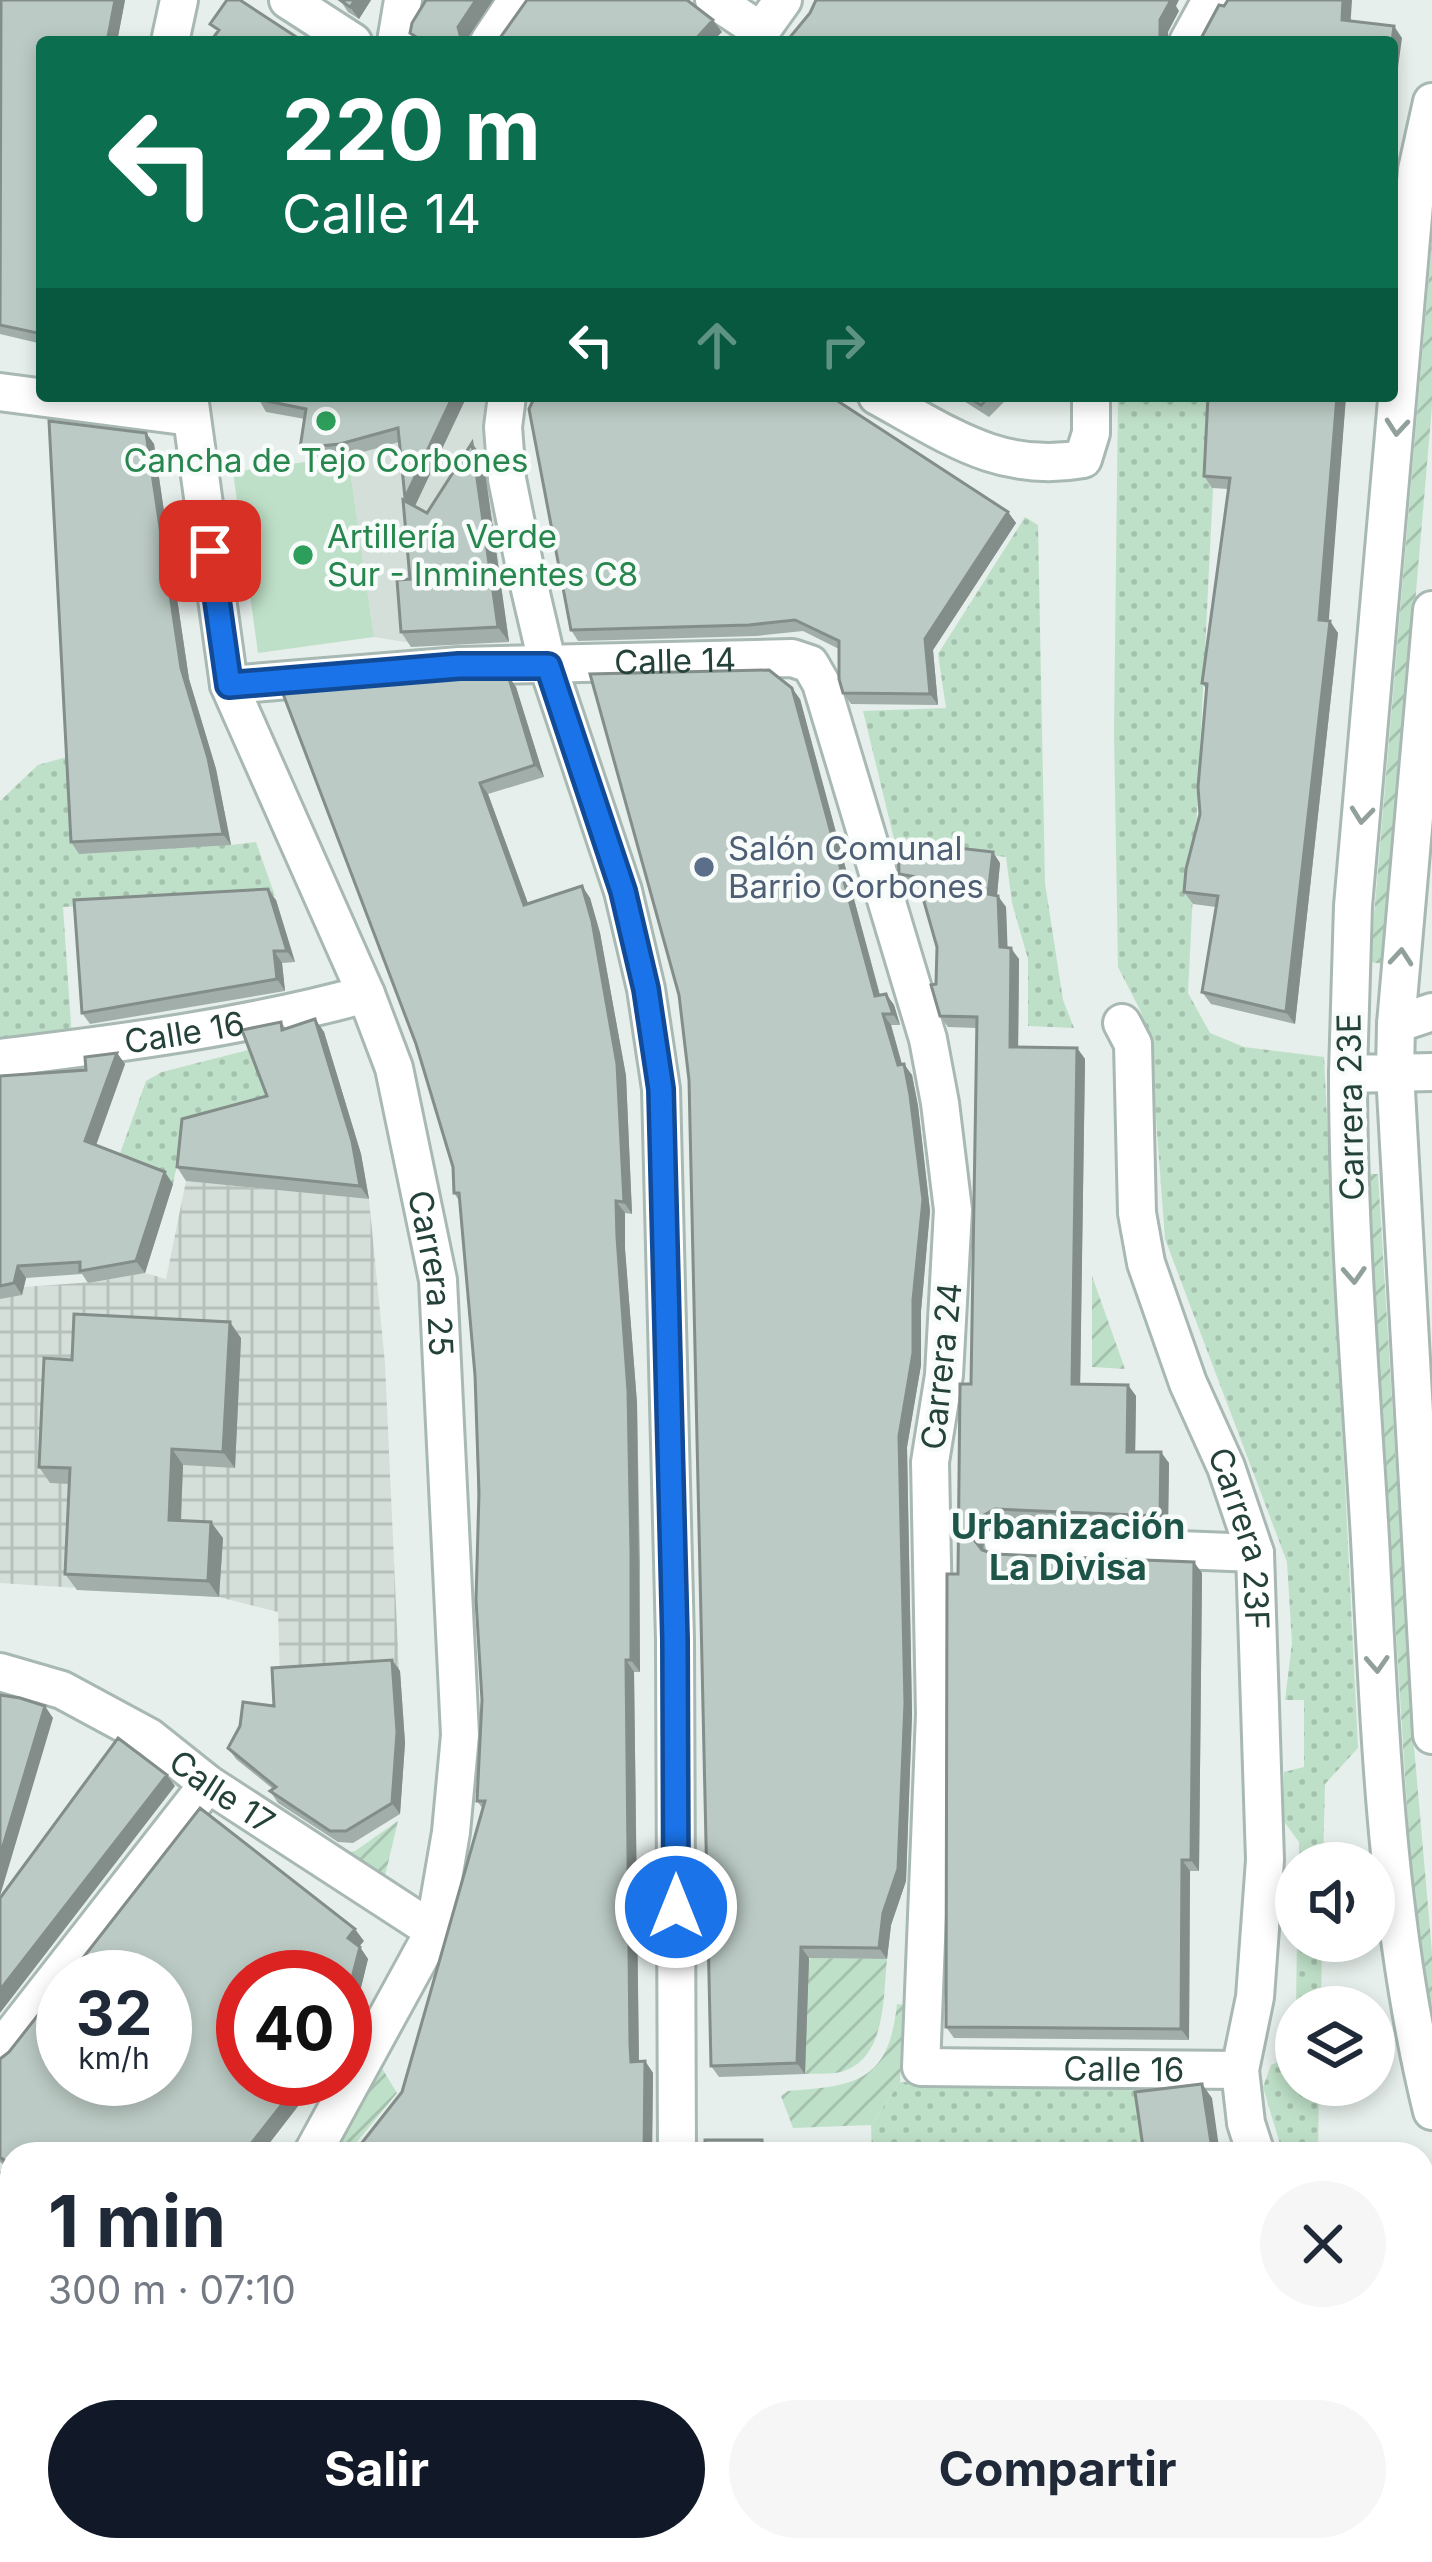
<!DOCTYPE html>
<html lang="es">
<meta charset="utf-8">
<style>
:root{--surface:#fff;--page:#f6f6f7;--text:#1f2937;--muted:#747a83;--accent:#111827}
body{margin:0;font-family:Inter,sans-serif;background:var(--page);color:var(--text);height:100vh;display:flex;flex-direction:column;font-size:45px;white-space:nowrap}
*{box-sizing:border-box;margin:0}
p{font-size:39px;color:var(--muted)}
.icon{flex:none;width:66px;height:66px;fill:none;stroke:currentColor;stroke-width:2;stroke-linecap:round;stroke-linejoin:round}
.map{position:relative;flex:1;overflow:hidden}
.drawer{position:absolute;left:0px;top:2142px;width:1434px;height:420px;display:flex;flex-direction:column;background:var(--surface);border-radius:36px 36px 0 0;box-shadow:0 6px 18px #0003}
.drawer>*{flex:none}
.guide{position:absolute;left:36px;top:36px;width:1362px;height:366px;border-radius:12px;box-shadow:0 6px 18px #0003;background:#0b6e4f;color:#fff;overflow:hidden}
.controls{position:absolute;left:1275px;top:1842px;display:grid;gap:24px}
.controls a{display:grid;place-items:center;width:120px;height:120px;border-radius:50%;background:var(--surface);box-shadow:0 6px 18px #0003;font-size:60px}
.speed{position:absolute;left:36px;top:1950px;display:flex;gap:24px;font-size:60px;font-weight:700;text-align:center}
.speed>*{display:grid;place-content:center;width:156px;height:156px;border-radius:50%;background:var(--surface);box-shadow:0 6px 18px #0003;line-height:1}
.speed small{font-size:30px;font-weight:400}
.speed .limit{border:18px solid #d22;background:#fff;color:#111}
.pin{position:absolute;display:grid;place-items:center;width:102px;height:102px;color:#fff;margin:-51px;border-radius:24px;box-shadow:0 6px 18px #0006}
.me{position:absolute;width:132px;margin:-66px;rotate:0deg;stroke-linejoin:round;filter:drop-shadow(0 0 9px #0008)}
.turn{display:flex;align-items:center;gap:42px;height:252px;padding:0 48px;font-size:54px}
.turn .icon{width:156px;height:156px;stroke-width:2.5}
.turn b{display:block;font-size:84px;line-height:102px}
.lanes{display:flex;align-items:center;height:114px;padding:0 48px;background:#0003;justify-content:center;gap:60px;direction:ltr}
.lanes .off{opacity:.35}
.round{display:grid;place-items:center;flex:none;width:126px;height:126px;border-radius:63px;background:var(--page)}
.headline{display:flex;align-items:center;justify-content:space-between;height:204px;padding:0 48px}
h1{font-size:72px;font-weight:700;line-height:90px}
.action{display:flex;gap:24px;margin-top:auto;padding:24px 48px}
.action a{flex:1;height:138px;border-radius:72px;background:var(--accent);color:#fff;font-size:48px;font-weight:700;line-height:138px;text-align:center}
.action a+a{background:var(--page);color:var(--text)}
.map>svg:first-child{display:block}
.built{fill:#d4dfda}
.industrial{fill:url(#industrial-grid)}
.grass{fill:url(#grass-dots)}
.garden{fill:url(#garden-furrows)}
.pitch{fill:#bfe0c8}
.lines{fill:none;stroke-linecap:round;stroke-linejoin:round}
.minor-casing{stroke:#a8b8b2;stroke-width:42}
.tertiary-casing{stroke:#a8b8b2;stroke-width:42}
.secondary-casing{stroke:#a4bbb3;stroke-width:42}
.minor{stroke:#fff;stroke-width:36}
.tertiary{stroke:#fff;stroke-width:36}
.secondary{stroke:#fff;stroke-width:36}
.wall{fill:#a1aea9}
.shaded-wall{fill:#838d89}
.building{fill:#bbcac4;stroke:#838d89;stroke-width:3}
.oneway{stroke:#92a09c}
.route-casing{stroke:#114b97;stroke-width:30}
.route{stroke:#1a73e8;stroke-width:21}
.leisure-dot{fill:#2e9e5b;stroke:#f7fbf9;stroke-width:4.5}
.service-dot{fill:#5c6f8a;stroke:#f7fbf9;stroke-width:4.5}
.labels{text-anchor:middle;stroke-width:9;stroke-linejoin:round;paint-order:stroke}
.leisure-label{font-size:33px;fill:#27864d;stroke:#f7fbf9}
.street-label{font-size:33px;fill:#24423a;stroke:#f7fbf9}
.service-label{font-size:33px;fill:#4e5e75;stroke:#f7fbf9;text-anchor:start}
.neighbourhood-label{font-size:36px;font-weight:bold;fill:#1f5548;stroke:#f7fbf9}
</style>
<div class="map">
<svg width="1432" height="2562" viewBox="0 0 1432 2562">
<defs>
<pattern id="industrial-grid" width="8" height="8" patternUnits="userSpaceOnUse" patternTransform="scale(3)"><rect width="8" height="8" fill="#d4dfda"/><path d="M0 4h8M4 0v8" fill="none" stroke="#b6c1bc"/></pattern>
<pattern id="grass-dots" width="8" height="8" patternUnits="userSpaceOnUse" patternTransform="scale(3)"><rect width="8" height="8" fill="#bfe0c8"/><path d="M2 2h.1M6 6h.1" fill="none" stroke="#a4c1ad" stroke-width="1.8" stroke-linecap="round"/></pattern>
<pattern id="garden-furrows" width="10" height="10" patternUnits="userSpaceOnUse" patternTransform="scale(3)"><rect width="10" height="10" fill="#bfe0c8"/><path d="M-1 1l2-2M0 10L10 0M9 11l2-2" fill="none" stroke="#a4c1ad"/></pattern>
</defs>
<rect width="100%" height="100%" fill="#e6efeb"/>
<path class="built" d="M382,396H484L501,587L408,595L411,643L374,637L348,456L389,445Z"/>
<path class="industrial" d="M186,1181L369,1199L385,1363L399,1671L280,1679L278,1612L219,1597L0,1583V1283L24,1287L93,1282L145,1273L166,1279Z"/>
<path class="grass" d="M1118,396L1210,399L1216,429L1188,993L1210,1033L1244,1047L1324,1057L1358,1748L1325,1784L1323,1863H1299V1842L1283,1820L1284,1772L1304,1767V1700H1285L1292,1643L1287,1562L1165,1239L1151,1052L1141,1012L1118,967L1114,732Z
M1025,517L1038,525L1045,883L1063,1000L1074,1028L1028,1026V959L1012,903L1006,857L895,843L863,711L946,708L938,654Z
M74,755L231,845L256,842L275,896L63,907L72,1039L0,1050V801L38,765Z
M252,1049L273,1099L185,1126L173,1184L117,1162L146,1081L162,1072Z
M1297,1941H1322L1321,2007H1296Z
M1296,2017V2085H1319L1318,2154H1283L1263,2087L1271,2065L1295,2054Z
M900,2082L1145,2085L1151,2154H872L871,2125Z"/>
<path class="garden" d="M1432,240V406L1384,964L1370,962Z
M1367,1174H1378L1412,1724L1432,1952V2015L1411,1871Z
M1092,1276L1125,1369L1092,1367Z
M398,1821L385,1876L368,1886L331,1856L355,1851Z
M811,1958L887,1959C883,1995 887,2056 844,2071C833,2075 817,2073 805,2074L800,1969Z
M897,2004L904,2005L900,2082L871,2125L793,2128L781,2096L788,2091C856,2086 889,2082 897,2004Z
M380,2065L397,2093L347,2154H324Z"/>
<path class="pitch" d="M348,456L374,637L258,653L233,472Z"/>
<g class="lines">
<g class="minor-casing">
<g id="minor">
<path d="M288,0L353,42"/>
<path d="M714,0L761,31"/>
<path d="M170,42L179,0"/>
<path d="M396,42L403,0"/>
<path d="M489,42L517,0"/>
<path d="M0,392L191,417"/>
<path id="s1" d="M189,396L229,685L366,994L394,1068L438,1280L460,1735L451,1832L434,1931L312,2154"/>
<path id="s2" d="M229,685L459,666L792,658L810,664L821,683L928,1039L940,1103L953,1210L944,1375L930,1462L935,1714L921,2067L1240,2070"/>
<path id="s3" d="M1122,1023L1133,1044L1137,1213L1146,1263L1188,1383L1226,1467L1255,1553L1265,1860L1255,1997L1240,2070L1246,2123L1256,2154"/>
<path d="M1396,1024L1432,1012"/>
<path id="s4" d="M0,1058C123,1043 246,1027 366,994"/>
<path d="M1395,1073L1432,1735"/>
<path d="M1348,1074C1348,1229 1361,1384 1370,1539C1380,1732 1386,1923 1432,2111"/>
<path d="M1003,1543L1255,1553"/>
<path id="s5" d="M0,1672L62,1690L149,1737L208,1784L434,1931"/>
<path d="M0,2050L208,1784"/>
<path d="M0,2192L12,2201"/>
<path d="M0,2273L12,2277"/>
<path d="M1422,2349L1432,2357"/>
<path d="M0,2548L12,2534"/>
<path d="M403,2550L417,2562"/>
<path d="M1044,2550L1058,2562"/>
</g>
</g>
<g class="tertiary-casing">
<path id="tertiary" d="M753,42L783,0
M1188,42L1211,0
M1432,102L1417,170L1353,906L1348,1074L1432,1072
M507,396L503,427L507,479L525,568L548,666L623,891L646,989L661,1089L675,1640L677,2154
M877,396C947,434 1000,474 1083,459L1091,433V396
M1395,1073L1396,1024L1432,610
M693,2550L701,2562"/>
</g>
<g class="secondary-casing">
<path id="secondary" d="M1422,2530L1432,2519
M1392,2562L1403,2550"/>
</g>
<use href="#minor" class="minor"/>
<use href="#tertiary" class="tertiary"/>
<use href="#secondary" class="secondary"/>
</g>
<path class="wall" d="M1,0H125L117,42H42V344L0,334Z
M340,0H371L359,19L348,12Z
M257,396H467L415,506L427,513L483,458L509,642L411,647L401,632L410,579L407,502L405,498L399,442L349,456L309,460L300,448L305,419L266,412Z
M956,396H1010L989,417Z
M1137,396H1346L1328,621L1338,633L1295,1024L1211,1004L1202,992L1216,907L1193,904L1184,892L1200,814L1207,690L1202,683L1228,489L1212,488L1204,476L1208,399Z
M146,433L154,444L189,679L216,769L231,845L79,854L71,842Z
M1008,512L1016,523L933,650L938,705L851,704L843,693L839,649L803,631L756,636L578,641L571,630Z
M516,687L544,777L488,794L528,904L582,886L590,898L600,933L626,1076L632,1214L625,1213V1249L637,1403L640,1563V1672H634L639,2057V2061H645L653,2073L652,2154H353L402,2092L483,1809L477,1801L482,1700L475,1375L460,1202L454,1193L453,1167L416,1044L282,691Z
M800,699L880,995L886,994L894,1005L900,1025H891L902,1064L912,1075L918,1106L930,1211L921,1311V1365L907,1447L912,1714L906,1881L891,1925L887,1959L809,1958L805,2074L719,2077L711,2066Z
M1000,863L997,896L1006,907L1007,948L1019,959L1018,1047L1077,1048L1085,1059L1080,1384L1128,1385L1136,1396L1135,1452L1169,1463L1168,1527L1003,1521L985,1530L983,1550L994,1554L1202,1573L1199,1871H1190L1189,2040L954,2038L946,2027L958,1574L971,1384L977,1028L948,1027L940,1016L936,984L937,947L920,888L907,886L899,874Z
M276,900L295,962L282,963L285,991L90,1024L82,1013Z
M315,1019L324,1032L361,1154L369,1199L186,1181L177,1167L267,1096L281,1022L286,1029Z
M117,1053L125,1064L96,1146L173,1184L145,1273L88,1283L82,1274L26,1278L22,1295L0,1299V1076L86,1070Z
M241,1338L235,1468L183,1465L181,1520L223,1538L219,1597L77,1590L65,1574L70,1484L50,1483L39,1467L72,1360Z
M392,1660L400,1671L405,1743L400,1814L353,1843L338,1842L278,1803L270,1791L273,1789L236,1759L228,1748L274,1706Z
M364,1941L359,1946L368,1959L355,2012L345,2036V1977L319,2079L261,2154H12V2171L0,2162V2059Z
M0,2291L12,2294V2500L0,2513Z
M1422,2375L1432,2384V2472L1424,2479L1422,2477Z
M723,2550H995L747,2557L740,2562H731Z
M1095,2550H1358L1347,2562H1111Z"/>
<path class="shaded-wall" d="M115,0H125L117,42H107Z
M355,0H371L359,19L350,7Z
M476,0H493L467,39V42H462L458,27Z
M1166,0H1179L1176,6L1179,11L1168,32V42H1161L1160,20Z
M1343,0H1352L1350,31L1342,20Z
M713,20L722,32L712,42H693Z
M1394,26L1402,38L1392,111V42Z
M453,396H467L413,510L405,498Z
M1337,396H1346L1328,631L1319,620Z
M146,433L154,444L189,679L216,769L231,845L223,834L181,668Z
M472,443L483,458L509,642L498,627Z
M1008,512L1016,523L933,650L938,705L930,694L925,639Z
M1330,621L1338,633L1295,1024L1286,1012Z
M508,675L516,687L544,777L535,765Z
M792,688L800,699L883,1007L875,996Z
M480,783L488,794L533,917L524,905Z
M993,852L1000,863L996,905L988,894Z
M582,886L590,898L600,933L626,1076L632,1214L624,1202Z
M268,889L276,900L295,962L287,951Z
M998,896L1006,907L1008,958L1000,947Z
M1011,948L1019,959L1018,1059L1010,1047Z
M274,951L282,963L285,991L277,979Z
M886,994L894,1005L900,1025L893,1014Z
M883,1014L891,1025L905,1076L898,1065Z
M315,1019L324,1032L361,1154L369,1199L360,1186Z
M1077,1048L1085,1059L1080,1395L1072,1384Z
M117,1053L125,1064L93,1153L85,1141Z
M904,1064L912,1075L918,1106L930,1211L921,1311V1365L907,1447L912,1714L906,1881L891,1925L887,1959L879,1948L899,1436Z
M165,1172L173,1184L145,1273L136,1261Z
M616,1201L625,1213V1249L637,1403L640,1672L631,1660Z
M18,1266L26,1278L22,1295L14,1283Z
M230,1322L241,1338L235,1468L223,1452Z
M1128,1385L1136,1396L1135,1463L1127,1452Z
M172,1449L183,1465L180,1536L169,1520Z
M1161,1452L1169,1463L1168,1527L1160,1516Z
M977,1519L985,1530L983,1552L975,1541Z
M211,1522L223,1538L219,1597L208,1581Z
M1194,1562L1202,1573L1199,1871L1191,1860Z
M392,1660L400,1671L405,1743L400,1814L392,1803Z
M626,1660L634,1672L639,2074L631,2062Z
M45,1706L53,1718L0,1896V1856Z
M167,1775L175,1786L0,2013V1990Z
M1182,1860L1190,1871L1189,2040L1181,2029Z
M355,1929L364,1941L356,1950L348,1938Z
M360,1947L368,1959L355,2012L345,2036V2005Z
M801,1947L809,1958L805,2074L797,2063Z
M645,2061L653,2073L652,2154H644Z
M302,2079H319L261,2154H243Z
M1202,2084L1212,2098L1220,2154H1215L1212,2149Z
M762,2140L770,2152V2154H762Z
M1334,2550H1358L1347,2562H1323Z"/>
<path class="building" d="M1,0H115L107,42H42V334L0,325Z
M227,0H240L304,42H210L219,30L210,24Z
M340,0H355L350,7Z
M426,0H476L458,27L462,42H424L410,33L412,23Z
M527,0H687L713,20L693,42H497Z
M816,0H1171L1160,20V41L1162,42H786L810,13Z
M1228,0H1343L1342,20L1394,26L1392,42H1199L1219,5L1224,6Z
M257,396H453L405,498L398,428L340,444L300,448L306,409L257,399Z
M535,396H830L1008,512L925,639L930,694L843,693L839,679V641L795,620L749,625L571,630L529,409Z
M966,396H990L981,405Z
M1208,396H1337L1319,620L1330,621L1286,1012L1202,992L1218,896L1184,892L1186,869L1200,814L1198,787L1207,684L1202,683L1230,478L1204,476Z
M49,421L146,433L181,668L208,758L223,834L71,842Z
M472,443L498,627L401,632L397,580L410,579L403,500L427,513Z
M769,670L792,688L875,996L886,994L893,1014H883L898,1065L904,1064L910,1095L923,1200L913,1300V1353L899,1436L905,1703L898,1869L883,1913L879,1948L801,1947L797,2063L711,2066L689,1080L679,995L590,674Z
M508,675L535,765L480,783L524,905L582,886L592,921L617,1064L624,1202L616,1201L617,1237L628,1391L631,1551V1660H626L630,2045L631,2062L645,2061L644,2154H418L414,2150L411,2154H353L402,2092L485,1801H477L482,1700L476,1600L479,1493L475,1375L459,1193H454L453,1167L416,1044L282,691Z
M898,841L993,852L988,894L998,896L1000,947L1011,948L1010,1047L1077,1048L1072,1384L1128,1385L1127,1452H1161L1160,1516L995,1509L977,1519L975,1541L982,1550L994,1554L1194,1562L1191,1860H1182L1181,2029L946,2027L947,1574H958L960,1384H971L977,1017L940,1016L931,985L936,984L937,947L917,877L899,874Z
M268,889L287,951H274L277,979L82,1013L74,900Z
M315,1019L352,1141L360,1186L177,1167L182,1119L267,1096L242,1030L281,1022L282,1030Z
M117,1053L85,1141L165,1172L136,1261L80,1271V1262L18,1266L14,1283L0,1286V1076L86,1070L85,1057Z
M74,1314L230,1322L223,1452L172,1449L169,1520L211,1522L208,1581L65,1574L70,1468L39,1467L44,1358L72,1360Z
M392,1660L397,1732L392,1803L346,1831H330L270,1791L276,1787L228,1748L240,1726L243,1702L274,1706L272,1668Z
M0,1695L20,1698L45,1706L0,1856Z
M118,1738L167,1775L0,1990V1898Z
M200,1808L355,1929L348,1938L360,1947L345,2005V1977H243V2079H302L243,2154H12V2166L0,2157V2059L9,2052L63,1983V2079H165V1977H68Z
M1202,2084L1212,2149L1215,2154H1144L1135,2092Z
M705,2140H762V2154H705Z
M824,2146L865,2153L822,2154Z
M0,2291L12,2294V2476L0,2488Z
M1422,2375L1432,2384V2448L1422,2457Z
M41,2550H378L390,2562H30Z
M429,2550H647L657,2562H427Z
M742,2550H995L1003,2562H750Z
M1105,2550H1334L1323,2562H1121Z"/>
<defs><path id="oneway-chevron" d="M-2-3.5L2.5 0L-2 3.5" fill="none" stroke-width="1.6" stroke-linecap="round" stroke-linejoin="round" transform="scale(3)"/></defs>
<g class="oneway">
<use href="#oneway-chevron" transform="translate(1397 427) rotate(95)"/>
<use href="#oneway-chevron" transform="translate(1362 815) rotate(96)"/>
<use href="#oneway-chevron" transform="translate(1401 957) rotate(-85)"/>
<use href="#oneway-chevron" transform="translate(1354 1275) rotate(87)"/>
<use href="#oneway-chevron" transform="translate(1377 1664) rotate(87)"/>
</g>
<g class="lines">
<g class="route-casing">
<path id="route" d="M210,551L229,685L459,666H548L623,891L646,989L661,1089L675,1640L676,1907"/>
</g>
<use href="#route" class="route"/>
</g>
<g class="leisure-dot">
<circle cx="326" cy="421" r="12"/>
<circle cx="303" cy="555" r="12"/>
</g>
<circle class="service-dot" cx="704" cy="867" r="12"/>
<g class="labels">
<g class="leisure-label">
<text x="326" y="472">Cancha de Tejo Corbones</text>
<text x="327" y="548" text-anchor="start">Artillería Verde<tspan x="327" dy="38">Sur - Inminentes C8</tspan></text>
</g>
<g class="street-label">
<text dy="12" stroke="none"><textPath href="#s2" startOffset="447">Calle 14</textPath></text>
<text dy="12" stroke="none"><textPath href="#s4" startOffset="186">Calle 16</textPath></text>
<text transform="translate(1350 1107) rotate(-91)" y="12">Carrera 23E</text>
<text dy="12" stroke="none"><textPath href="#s1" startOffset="918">Carrera 25</textPath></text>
<text transform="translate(941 1366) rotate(-84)" y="12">Carrera 24</text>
<text dy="12" stroke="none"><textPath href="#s3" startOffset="537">Carrera 23F</textPath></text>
<text dy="12" stroke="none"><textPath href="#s5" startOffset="255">Calle 17</textPath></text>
<text dy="12" stroke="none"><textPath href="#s2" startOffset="2211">Calle 16</textPath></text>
</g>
<g class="service-label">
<text x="728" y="860">Salón Comunal<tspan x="728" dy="38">Barrio Corbones</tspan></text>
</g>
<g class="neighbourhood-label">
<text x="1068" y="1539">Urbanización<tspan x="1068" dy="41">La Divisa</tspan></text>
</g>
</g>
</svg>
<div class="controls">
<a><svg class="icon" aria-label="sound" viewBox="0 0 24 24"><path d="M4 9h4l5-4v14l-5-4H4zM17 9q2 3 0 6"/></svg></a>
<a><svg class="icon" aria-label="layers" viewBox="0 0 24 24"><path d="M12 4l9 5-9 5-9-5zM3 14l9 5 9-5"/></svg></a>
</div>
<div class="speed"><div>32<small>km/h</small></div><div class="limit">40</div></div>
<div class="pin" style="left:210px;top:551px;background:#d93025"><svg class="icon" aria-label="arrive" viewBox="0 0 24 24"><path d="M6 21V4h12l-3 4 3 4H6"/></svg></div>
<svg class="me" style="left:676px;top:1907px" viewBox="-20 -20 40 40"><circle r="17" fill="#1a73e8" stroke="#fff" stroke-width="3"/><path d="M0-11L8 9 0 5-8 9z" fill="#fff"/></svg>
<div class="guide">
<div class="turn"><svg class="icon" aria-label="left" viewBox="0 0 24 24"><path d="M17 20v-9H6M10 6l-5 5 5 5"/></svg><div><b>220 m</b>Calle 14</div></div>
<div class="lanes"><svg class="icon" aria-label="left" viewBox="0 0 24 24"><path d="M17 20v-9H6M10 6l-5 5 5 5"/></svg><svg class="icon off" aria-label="ahead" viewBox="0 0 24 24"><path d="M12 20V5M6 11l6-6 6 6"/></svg><svg class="icon off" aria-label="right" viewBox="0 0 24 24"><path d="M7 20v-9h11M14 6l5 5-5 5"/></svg></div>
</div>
<section class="drawer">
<div class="headline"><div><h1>1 min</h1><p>300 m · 07:10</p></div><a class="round"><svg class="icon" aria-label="close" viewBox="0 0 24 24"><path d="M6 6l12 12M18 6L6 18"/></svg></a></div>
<div class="action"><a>Salir</a><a>Compartir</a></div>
</section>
</div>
